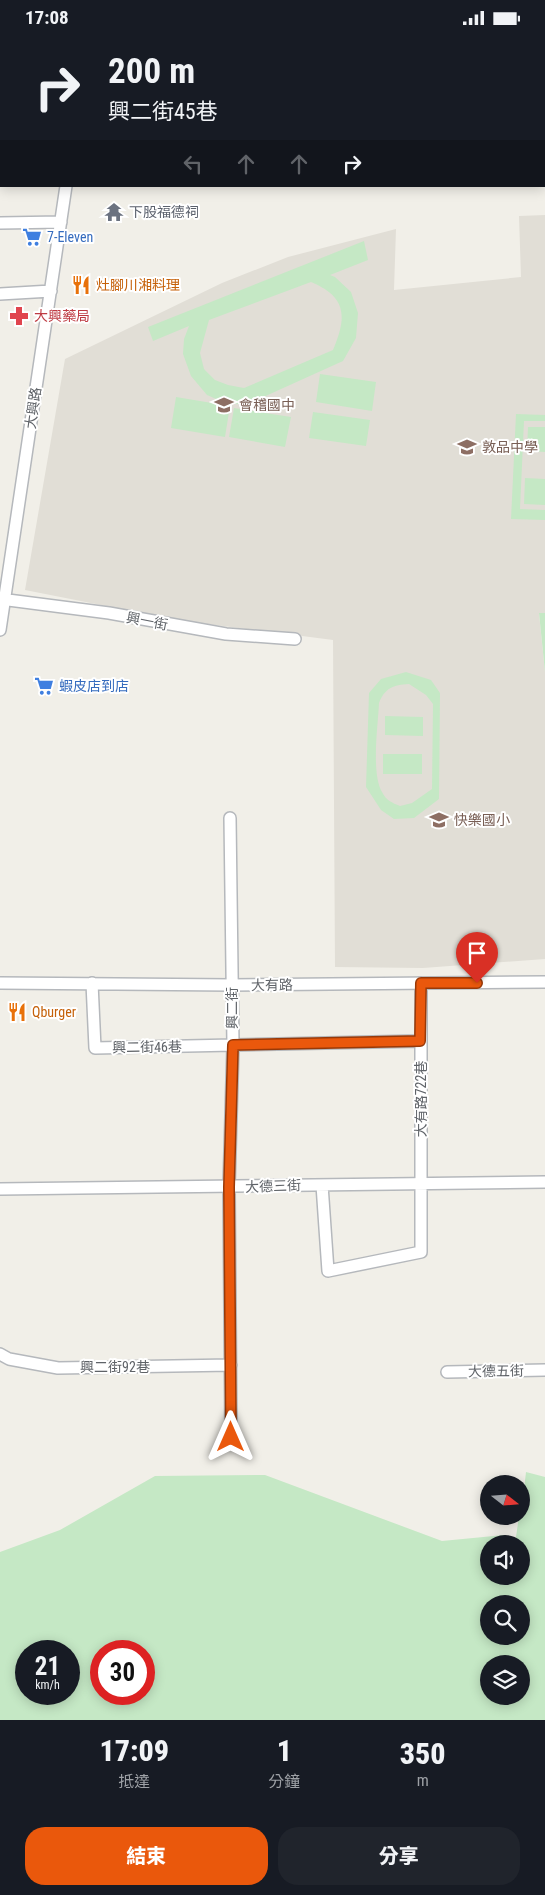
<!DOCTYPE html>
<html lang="zh-TW">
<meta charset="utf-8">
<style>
:root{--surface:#171b24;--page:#20242c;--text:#f1f3f6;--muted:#9ea1a6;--accent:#ea580c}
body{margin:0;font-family:"Roboto Condensed","Noto Sans TC",sans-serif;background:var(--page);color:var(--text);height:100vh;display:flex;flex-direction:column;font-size:19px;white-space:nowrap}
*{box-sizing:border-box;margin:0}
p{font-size:16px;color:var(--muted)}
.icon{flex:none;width:28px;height:28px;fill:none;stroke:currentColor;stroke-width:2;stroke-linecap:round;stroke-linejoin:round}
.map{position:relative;height:1685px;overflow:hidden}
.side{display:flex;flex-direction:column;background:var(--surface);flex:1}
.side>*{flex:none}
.hud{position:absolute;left:0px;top:0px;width:545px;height:152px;box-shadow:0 2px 12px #0003;background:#171b24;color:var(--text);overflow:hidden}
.needle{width:32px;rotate:107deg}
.controls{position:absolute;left:480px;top:1440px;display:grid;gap:10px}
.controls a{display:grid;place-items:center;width:50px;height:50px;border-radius:50%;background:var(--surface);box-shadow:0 2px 12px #0003;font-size:25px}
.speed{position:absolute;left:15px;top:1605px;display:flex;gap:10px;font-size:25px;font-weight:700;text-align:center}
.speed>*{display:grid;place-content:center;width:65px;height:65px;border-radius:50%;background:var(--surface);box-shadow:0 2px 12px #0003;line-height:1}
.speed small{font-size:12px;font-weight:400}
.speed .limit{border:8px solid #d22;background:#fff;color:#111}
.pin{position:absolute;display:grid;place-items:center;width:42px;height:42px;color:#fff;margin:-51px -21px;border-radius:50% 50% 50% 0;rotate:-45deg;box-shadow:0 0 5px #0007}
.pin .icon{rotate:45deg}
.me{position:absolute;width:55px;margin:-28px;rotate:0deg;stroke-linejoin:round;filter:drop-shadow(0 0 4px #0008)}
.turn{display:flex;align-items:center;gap:18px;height:105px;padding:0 25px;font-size:22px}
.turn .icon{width:65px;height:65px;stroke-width:2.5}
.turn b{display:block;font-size:35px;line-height:42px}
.lanes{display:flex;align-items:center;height:48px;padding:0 25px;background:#0003;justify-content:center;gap:25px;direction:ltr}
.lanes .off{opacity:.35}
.eta{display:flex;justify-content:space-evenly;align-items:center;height:85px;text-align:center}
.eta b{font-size:30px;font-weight:800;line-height:35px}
.primary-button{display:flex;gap:10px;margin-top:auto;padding:10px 25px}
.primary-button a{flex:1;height:58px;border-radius:20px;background:var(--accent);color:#fff;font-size:20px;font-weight:800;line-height:58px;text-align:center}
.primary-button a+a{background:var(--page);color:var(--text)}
.status{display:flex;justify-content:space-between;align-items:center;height:35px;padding:0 25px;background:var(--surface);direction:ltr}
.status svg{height:14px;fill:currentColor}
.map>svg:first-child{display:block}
.education{fill:#e1ded6}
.green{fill:#c5e8c5;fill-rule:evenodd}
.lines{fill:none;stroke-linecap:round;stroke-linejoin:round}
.street-casing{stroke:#b5b8bc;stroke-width:14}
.street{stroke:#fff;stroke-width:11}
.route-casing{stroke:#983908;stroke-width:12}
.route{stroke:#ea580c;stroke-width:9}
.labels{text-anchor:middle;stroke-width:4;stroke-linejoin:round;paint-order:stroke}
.worship-label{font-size:14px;fill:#5b616d;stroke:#fff;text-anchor:start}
.shop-label{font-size:14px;fill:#366cbe;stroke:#fff;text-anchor:start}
.food-label{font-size:14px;fill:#c56008;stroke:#fff;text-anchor:start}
.health-label{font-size:14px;fill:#be3a42;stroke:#fff;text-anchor:start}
.education-label{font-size:14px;fill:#785e54;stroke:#fff;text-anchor:start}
.street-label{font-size:14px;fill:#5f6368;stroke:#fff}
</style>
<div class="status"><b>17:08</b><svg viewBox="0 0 49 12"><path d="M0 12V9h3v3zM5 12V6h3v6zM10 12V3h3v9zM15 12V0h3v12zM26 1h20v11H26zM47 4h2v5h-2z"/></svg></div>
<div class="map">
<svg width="545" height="1685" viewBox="0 0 545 1685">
<rect width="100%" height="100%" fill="#f1efe8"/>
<path class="education" d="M545,180V579H539L545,637V924L423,933L335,932L333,605L177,585L25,555L65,324L222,248L288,222L396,194L394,255L521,242L519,181Z"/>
<path class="green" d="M364,206L368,225L330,240L335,242L351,257L358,278L356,303L343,326L246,370L223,367L207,360L191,341L183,319L184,304L189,291L153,306L148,292ZM311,247C347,262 347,282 333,315L244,353L228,350L215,345L204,334L200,318L209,285Z
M320,339L376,347L372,376L316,367Z
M176,362L230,371L225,402L171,393Z
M234,373L291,382L285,412L229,402Z
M313,377L370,385L366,411L309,403Z
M516,379L545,380V386H524L520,474L545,475V485L511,484Z
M528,392H545V417L527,416Z
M525,443L545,444V470L524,469Z
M539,578H545V637Z
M406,637L431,645L440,658L439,764L414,783L394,784L381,775L366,752L369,658L381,644ZM409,649L426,660L433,669L432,754L412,768L400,771C392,768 386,765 382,757C371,738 378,691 379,668C385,653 393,650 409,649Z
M385,681L423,682V701L385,700Z
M383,719H422V739H383Z
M526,1437L545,1442V1685H0V1517L60,1495L155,1441L265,1440L442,1506L504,1500L510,1509H489V1541H521V1509H515L519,1481H521ZM489,1569H521V1601H489ZM26,1616H69V1659H26ZM101,1616H144V1659H101ZM489,1629H521V1661H489Z"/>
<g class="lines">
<g class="street-casing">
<path id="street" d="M89,1V0
M0,72H1
M0,188L61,187
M0,259L51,256
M0,564L109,578L226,599L295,604
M0,595L66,151
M230,783L233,1010L229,1152L231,1402
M0,948L232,950L545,947
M92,948L95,1013L420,1006
M322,1150L328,1236L421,1217V948
M0,1154L545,1147
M0,1319L9,1324L58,1333L231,1330
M447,1337L545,1335"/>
</g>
<use href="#street" class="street"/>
</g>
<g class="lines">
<g class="route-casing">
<path id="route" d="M231,1402L229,1152L233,1010L420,1006L421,948H477"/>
</g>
<use href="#route" class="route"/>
</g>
<defs>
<g id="temple-bare" transform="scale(1.5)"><path d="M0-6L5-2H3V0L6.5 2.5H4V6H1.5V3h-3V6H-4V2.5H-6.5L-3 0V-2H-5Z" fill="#6b7280" stroke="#fff" stroke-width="2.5" paint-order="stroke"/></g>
<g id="supermarket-bare" transform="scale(1.5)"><path d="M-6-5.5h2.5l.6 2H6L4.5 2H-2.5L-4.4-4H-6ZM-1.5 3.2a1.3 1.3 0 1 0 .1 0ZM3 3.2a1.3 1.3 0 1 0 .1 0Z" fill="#3f7fe0" stroke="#fff" stroke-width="2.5" paint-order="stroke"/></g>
<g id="restaurant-bare" transform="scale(1.5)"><path d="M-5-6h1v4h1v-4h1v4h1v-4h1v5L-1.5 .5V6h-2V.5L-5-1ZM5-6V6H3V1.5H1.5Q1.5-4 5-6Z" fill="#e8710a" stroke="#fff" stroke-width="2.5" paint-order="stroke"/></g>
<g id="pharmacy-bare" transform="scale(1.5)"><path d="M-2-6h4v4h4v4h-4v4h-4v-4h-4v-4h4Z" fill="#e0444e" stroke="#fff" stroke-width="2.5" paint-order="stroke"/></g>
<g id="school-bare" transform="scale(1.5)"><path d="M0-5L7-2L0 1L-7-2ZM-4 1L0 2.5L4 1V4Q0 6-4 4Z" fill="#8d6e63" stroke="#fff" stroke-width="2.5" paint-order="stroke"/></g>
</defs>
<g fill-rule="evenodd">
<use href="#temple-bare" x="114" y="177"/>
<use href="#supermarket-bare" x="32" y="202"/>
<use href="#restaurant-bare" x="81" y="250"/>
<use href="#pharmacy-bare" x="19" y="281"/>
<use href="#school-bare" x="224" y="370"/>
<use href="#school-bare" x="467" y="412"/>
<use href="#supermarket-bare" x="44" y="651"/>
<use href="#school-bare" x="439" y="785"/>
<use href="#restaurant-bare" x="17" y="977"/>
</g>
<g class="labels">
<g class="worship-label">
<text x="129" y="182">下股福德祠</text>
</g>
<g class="shop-label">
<text x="47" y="207">7-Eleven</text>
<text x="59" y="656">蝦皮店到店</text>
</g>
<g class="food-label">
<text x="96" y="255">灶腳川湘料理</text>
<text x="32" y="982">Qburger</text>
</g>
<g class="health-label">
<text x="34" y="286">大興藥局</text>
</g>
<g class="education-label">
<text x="239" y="375">會稽國中</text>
<text x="482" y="417">敦品中學</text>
<text x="454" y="790">快樂國小</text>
</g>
<g class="street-label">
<text transform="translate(33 373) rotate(-82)" y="5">大興路</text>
<text transform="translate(147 586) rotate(11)" y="5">興一街</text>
<text transform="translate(272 950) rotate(-1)" y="5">大有路</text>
<text transform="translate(232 973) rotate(-90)" y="5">興二街</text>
<text transform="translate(147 1012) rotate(-1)" y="5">興二街46巷</text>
<text transform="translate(421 1064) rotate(-90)" y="5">大有路722巷</text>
<text transform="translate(273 1151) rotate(-2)" y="5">大德三街</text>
<text x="115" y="1337">興二街92巷</text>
<text transform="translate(496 1336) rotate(-1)" y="5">大德五街</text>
</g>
</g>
</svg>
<div class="controls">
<a><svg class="needle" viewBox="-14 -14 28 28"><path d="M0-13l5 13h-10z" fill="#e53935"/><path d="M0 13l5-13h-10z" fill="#9ea1a6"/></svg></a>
<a><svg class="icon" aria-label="sound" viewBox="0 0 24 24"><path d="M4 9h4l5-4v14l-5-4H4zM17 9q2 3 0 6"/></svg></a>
<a><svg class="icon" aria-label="search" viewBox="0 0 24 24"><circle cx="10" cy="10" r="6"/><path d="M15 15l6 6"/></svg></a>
<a><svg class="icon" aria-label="layers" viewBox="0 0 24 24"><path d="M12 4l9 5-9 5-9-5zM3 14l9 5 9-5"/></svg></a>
</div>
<div class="speed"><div>21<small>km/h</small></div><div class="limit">30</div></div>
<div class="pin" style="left:477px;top:948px;background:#d93025"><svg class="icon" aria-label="arrive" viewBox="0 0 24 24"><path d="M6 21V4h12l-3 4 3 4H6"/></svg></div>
<svg class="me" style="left:231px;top:1402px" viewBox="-20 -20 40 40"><path d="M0-17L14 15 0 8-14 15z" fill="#ea580c" stroke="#fff" stroke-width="4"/></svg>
<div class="hud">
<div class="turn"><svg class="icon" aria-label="right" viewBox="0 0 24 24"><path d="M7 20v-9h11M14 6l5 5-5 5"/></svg><div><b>200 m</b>興二街45巷</div></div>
<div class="lanes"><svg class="icon off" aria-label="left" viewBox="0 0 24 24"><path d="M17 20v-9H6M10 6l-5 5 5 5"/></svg><svg class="icon off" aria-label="ahead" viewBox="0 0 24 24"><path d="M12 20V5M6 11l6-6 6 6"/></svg><svg class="icon off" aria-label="ahead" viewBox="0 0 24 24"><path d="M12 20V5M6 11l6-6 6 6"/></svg><svg class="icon" aria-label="right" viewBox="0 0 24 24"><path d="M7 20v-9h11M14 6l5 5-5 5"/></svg></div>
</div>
</div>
<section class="side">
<div class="eta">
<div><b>17:09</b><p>抵達</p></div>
<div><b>1</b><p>分鐘</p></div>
<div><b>350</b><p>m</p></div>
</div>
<div class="primary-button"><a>結束</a><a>分享</a></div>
</section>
